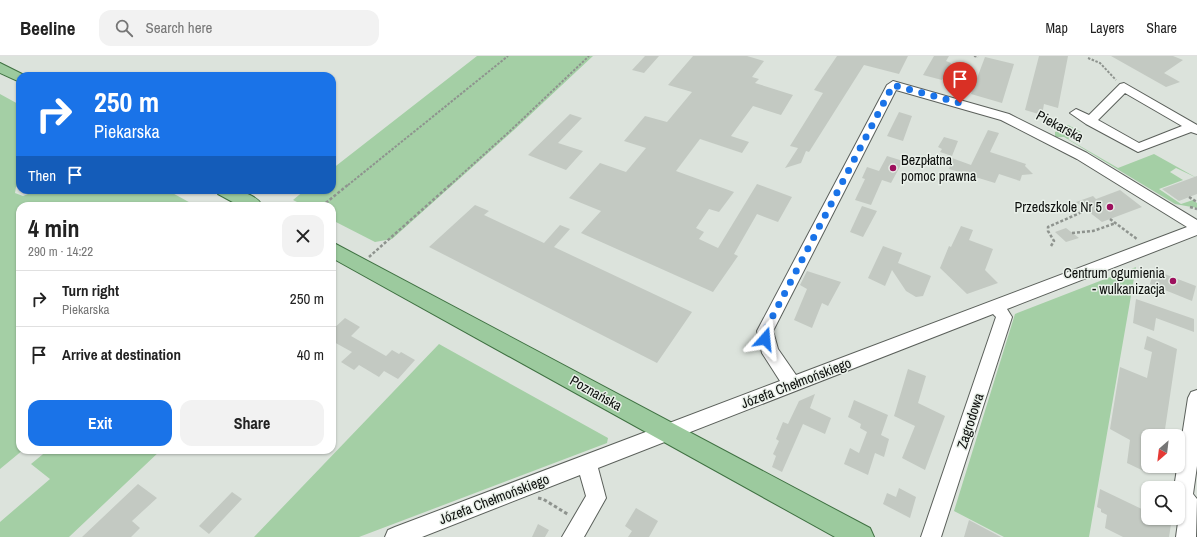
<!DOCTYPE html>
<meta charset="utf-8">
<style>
:root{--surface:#fff;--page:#f2f2f2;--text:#222;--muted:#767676;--line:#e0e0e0;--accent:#1a73e8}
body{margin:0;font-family:"Archivo Narrow",sans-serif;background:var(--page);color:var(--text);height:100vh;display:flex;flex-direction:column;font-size:15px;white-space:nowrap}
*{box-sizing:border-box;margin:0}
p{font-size:13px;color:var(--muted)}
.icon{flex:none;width:22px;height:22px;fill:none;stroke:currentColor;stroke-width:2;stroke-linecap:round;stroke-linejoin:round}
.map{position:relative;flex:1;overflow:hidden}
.side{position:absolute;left:16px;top:146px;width:320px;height:252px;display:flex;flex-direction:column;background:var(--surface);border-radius:12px;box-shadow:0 1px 3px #0004}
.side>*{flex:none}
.guide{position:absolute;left:16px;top:16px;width:320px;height:122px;border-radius:12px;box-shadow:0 1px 3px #0004;background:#1a73e8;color:#fff;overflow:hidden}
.needle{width:26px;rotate:208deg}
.fabs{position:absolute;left:1141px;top:373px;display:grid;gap:8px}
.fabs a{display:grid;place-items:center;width:44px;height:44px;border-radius:8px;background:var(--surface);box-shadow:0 1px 3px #0004;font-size:20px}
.pin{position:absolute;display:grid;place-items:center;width:34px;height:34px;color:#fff;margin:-41px -17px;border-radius:50% 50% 50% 0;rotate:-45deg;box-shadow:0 0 4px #0007}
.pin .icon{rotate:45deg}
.me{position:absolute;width:44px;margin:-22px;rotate:18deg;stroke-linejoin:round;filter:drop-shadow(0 0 3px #0008)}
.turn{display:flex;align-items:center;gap:14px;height:84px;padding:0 12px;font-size:18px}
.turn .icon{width:52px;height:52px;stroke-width:2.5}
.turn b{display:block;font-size:28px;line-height:34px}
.then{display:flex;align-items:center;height:38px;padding:0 12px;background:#0003;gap:8px;font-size:15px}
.round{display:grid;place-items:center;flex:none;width:42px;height:42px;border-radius:12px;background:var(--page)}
.head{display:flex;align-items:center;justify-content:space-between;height:68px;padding:0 12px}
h1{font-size:24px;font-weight:700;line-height:30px}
.action{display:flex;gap:8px;margin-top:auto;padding:8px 12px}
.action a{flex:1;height:46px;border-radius:12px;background:var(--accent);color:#fff;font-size:16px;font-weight:700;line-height:46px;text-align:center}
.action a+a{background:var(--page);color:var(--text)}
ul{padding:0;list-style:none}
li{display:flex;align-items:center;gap:12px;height:56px;padding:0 12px;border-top:1px solid var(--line)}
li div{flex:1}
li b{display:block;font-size:15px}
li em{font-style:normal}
header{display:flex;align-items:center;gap:24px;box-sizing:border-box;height:56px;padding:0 20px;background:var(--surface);border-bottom:1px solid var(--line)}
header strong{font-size:19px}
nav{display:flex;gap:22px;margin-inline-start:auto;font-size:14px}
.search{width:280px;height:36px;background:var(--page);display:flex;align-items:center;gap:10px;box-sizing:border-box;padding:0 14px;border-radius:12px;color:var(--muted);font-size:15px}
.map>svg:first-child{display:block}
.green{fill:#a4cfa5}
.building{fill:#c3c9c2}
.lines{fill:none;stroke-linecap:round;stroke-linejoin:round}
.minor-casing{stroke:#5b605b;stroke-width:2}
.major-casing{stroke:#3f7142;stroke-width:2}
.path-far2{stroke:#8e938e;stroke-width:2;stroke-dasharray:2.5 1.5;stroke-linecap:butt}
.path-far1{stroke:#8e938e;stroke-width:2.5;stroke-dasharray:3 2;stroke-linecap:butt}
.path{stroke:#8e938e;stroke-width:3;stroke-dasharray:3.5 2.5;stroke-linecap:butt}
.minor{fill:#fff;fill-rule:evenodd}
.major{fill:#9cca9e;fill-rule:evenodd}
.route{stroke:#1a73e8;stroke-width:7;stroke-dasharray:0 12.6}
.poi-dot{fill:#9d105d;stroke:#e9f0e9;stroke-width:1.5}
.labels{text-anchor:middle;stroke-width:3;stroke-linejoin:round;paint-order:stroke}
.street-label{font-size:14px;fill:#0d0f0d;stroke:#e9f0e9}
.poi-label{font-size:14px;fill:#0d0f0d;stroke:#e9f0e9;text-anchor:end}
</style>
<header>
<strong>Beeline</strong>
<div class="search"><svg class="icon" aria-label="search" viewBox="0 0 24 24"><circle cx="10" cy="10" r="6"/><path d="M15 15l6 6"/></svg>Search here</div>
<nav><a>Map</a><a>Layers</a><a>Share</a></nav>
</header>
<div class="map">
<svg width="1197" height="481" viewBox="0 0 1197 481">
<rect width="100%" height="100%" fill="#dce3dc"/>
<path class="green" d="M477,0H593L514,74L392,183L375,186L332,164V150H305L293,144L305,134H332V113Z
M0,38L20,49V128L16,131L15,137L23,140L38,134H167L196,150H20V394H23L0,413Z
M1068,69L1081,76L1068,83L1118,112L1154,98L1197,122L1176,112L1170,116L1183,124L1159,133L1181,148L1193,144L1197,147V152L1175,148L1064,81H1055V76Z
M1136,211L1089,481H1004L954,455L1015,258Z
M439,288L608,382L607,387L359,481H254Z
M48,394H161L69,481H0V466L50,423L31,408Z"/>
<path class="building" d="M645,0H659L644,17L632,14Z
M693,0H747L764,5L752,21L759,23L755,27L793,39L781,59L753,50L731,80L749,86L742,97L700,83L676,115L734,136L719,156L709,153L696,172L704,176L699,183L718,192L757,128L792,141L778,166L757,158L734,198L738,200L713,236L581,177L601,155L569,142L600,107L626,116L646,92L624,85L645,60L667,66L692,36L668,29Z
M837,0H908L899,18L864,9L809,96L806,95L801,107L785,112L798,92L790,90L823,37L814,34Z
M934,0H949L946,5L951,7L942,24L923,19Z
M1039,0H1068L1058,52L1044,48L1042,59L1025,54Z
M1111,0H1173L1183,4L1164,17L1180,26L1166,31Z
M985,1L1014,8L1002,47L971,38Z
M899,56L912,60L903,85L887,80Z
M570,58L582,62L558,87L583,95L566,114L528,99Z
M988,74L999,77L990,96L1026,108L1025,110L1033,118L1022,119L1020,125L999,118L995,127L949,113L952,102L971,109Z
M944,81L958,85L952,100L940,96L942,93L938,91Z
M887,100L903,105L891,127L882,124L871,149L855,144L865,123L862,122L867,111L879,115Z
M1197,120V138L1179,145L1162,133Z
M1120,134L1142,151L1102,166L1076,146L1093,140L1096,143Z
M475,149L489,155L484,159L544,187L560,169L570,173L554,191L692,256L657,307L429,191Z
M862,150L877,155L863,181L850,176Z
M961,170L973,174L969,184L993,193L985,214L998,227L967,238L940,212L949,190L951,191Z
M1066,172L1079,182L1066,186L1055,176Z
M883,190L902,197L898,207L931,220L923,240L916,241L906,235L892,214L885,230L868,222Z
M1154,214L1196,230L1192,245L1150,228Z
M807,215L841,226L828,250L822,247L812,272L794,264L807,233L800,229Z
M1136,243L1194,263V276L1156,262L1154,275L1133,267Z
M345,262L360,271L351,280L386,300L392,294L399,298L401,296L415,304L398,323L384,315L379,321L359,309L354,314L341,306L352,296L332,285V274Z
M1147,280L1177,293L1164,380H1148V417L1127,407L1130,384L1110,373L1120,311L1147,322L1152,296L1144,293Z
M908,313L926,320L918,347L945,360L925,414L902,402L915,370L894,360Z
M815,338L810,352L831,362L825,378L803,368L782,416L772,411L776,400L773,398L779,385L776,383L783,366L788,368L799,345Z
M854,344L888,359L881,379L889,383L884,401L875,397L868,419L844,408L850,392L859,397L867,376L860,372L861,368L848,361Z
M138,428L157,442L132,465L140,472L131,481H82Z
M899,432L916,441L910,462L883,448L887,437L896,441Z
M1100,433L1148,456V462H1172L1169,481H1123L1105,472L1107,459L1101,456V453L1097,451Z
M232,436L242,443L209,478L199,470Z
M636,452L658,465L649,481H628L632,475L625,470Z
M969,464L1001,481H964Z
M538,468L549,474L545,481H532Z"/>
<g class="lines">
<g class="minor-casing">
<path id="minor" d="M893,25L1009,58L1087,97L1197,164V179L1007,253L1012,261L941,481H921L996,261L993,258L598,412L606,442L584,481H562L586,440L580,419L422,481H385L388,474L395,471L780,325L762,297L757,275L887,29ZM896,34L1001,64L1077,103L1187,171L796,319L778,293L773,275Z
M1124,27L1197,69V78L1191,76L1138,96L1086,68L1070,57L1076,53L1089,59L1120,28ZM1125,37L1182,70L1139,87L1098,64Z
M1197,334V410L1193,438L1197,443L1196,481H1176L1180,452L1178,450V432H1174L1188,342L1191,336Z"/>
</g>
<g class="major-casing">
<path id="major" d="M0,7L26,20H20V26L0,17Z
M215,134C231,134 253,134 263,150H240L218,138Z
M332,186L870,472L874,481H835L332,202Z"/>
</g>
<path class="path-far2" d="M974,0L978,1
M1088,2L1100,7L1116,24
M348,129L508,0
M450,129L510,75L589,0"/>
<path class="path-far1" d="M1189,141L1197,146
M322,150L349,128
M1190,151L1197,153
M1110,163L1137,183
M1072,177L1093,175L1116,167
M1051,190L1054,185L1048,175V171L1082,156
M369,201L451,128"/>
<path class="path" d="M538,442L543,443L569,459"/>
<use href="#minor" class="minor"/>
<use href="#major" class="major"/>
</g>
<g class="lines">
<path class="route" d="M765,283V275L893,29L960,47"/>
</g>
<g class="poi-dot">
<circle cx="893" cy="112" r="4"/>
<circle cx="1110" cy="151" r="4"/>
<circle cx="1173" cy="225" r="4"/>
</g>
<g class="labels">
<g class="street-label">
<text transform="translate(1060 70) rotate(28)" y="5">Piekarska</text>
<text transform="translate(796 327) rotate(-21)" y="5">Józefa Chełmońskiego</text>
<text transform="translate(596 337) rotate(29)" y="5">Poznańska</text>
<text transform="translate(970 365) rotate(-72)" y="5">Zagrodowa</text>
<text transform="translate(494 443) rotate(-21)" y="5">Józefa Chełmońskiego</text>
</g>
<g class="poi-label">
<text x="901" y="109" text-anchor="start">Bezpłatna<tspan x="901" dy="16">pomoc prawna</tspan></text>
<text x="1102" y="156">Przedszkole Nr 5</text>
<text x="1165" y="222">Centrum ogumienia<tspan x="1165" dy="16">- wulkanizacja</tspan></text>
</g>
</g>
</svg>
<div class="fabs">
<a><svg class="needle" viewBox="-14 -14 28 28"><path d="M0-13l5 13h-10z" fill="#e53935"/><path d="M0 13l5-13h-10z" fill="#767676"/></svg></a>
<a><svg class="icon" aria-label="search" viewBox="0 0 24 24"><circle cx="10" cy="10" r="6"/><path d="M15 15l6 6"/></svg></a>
</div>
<div class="pin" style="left:960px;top:47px;background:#d93025"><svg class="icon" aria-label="arrive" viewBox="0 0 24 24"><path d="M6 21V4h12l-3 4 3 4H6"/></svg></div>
<svg class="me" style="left:765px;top:283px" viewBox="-20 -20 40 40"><path d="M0-17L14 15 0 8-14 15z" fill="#1a73e8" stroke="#fff" stroke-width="4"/></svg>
<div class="guide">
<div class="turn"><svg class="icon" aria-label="right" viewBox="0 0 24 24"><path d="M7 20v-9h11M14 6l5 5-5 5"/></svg><div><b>250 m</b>Piekarska</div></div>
<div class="then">Then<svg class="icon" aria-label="arrive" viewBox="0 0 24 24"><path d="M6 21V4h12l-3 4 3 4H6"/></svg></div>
</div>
<section class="side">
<div class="head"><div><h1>4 min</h1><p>290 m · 14:22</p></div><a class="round"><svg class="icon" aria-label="close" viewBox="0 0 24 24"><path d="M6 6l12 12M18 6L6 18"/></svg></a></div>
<ul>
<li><svg class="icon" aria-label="right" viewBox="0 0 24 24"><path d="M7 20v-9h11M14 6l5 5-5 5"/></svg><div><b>Turn right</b><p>Piekarska</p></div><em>250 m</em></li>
<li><svg class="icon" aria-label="arrive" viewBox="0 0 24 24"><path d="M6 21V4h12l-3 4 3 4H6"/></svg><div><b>Arrive at destination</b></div><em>40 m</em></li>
</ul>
<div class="action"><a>Exit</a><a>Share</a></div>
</section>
</div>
